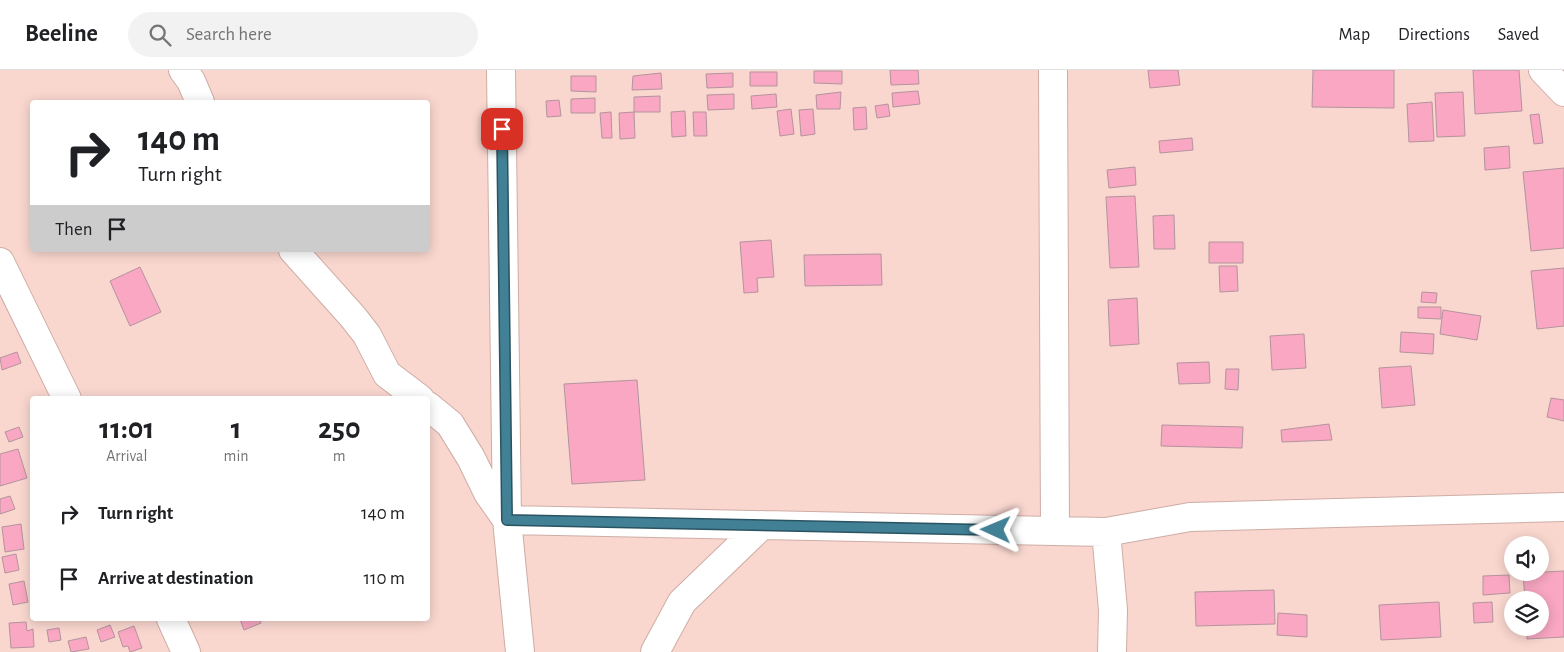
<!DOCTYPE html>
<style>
:root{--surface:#fff;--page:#f2f2f2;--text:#202124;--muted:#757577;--line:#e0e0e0}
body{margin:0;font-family:"Alegreya Sans",sans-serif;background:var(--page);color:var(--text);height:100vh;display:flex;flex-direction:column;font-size:19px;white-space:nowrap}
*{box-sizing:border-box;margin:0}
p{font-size:16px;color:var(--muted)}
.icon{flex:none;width:28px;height:28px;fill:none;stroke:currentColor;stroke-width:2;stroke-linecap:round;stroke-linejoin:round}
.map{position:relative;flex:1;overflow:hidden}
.panel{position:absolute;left:30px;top:326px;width:400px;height:225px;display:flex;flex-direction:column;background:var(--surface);border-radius:5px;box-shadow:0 2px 12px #0003}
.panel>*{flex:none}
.top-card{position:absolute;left:30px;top:30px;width:400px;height:152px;border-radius:5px;box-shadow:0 2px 12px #0003;background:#fff;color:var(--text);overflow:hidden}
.tools{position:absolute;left:1504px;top:466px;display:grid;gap:10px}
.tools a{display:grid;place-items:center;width:45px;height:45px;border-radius:50%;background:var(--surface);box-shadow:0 2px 12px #0003;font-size:25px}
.pin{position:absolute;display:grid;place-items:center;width:42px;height:42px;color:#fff;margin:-21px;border-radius:10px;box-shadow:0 2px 8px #0006}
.me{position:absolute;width:55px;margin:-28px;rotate:271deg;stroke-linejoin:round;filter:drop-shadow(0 0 4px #0008)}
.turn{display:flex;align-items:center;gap:18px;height:105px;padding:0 25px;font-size:22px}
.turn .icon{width:65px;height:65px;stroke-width:2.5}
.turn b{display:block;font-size:35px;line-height:42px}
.then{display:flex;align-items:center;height:48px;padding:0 25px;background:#0003;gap:10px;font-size:19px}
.eta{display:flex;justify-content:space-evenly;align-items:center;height:85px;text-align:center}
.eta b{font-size:30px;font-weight:700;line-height:35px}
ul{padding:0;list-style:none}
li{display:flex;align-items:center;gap:15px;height:65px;padding:0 25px}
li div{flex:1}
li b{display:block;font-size:19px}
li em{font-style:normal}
header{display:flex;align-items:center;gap:30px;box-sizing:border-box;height:70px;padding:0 25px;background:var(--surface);border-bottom:1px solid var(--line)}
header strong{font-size:24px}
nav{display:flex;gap:28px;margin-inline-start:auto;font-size:18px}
.search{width:350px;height:45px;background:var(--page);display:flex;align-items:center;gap:12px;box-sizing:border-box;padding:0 18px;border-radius:28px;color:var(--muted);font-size:19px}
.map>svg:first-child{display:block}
.building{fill:#f9a7c2;stroke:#b4949d}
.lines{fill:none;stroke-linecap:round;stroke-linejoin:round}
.minor-casing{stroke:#ceada6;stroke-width:30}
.major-casing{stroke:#ceada6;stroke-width:30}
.minor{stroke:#fff;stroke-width:28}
.major{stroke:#fff;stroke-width:28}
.route-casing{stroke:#2a5361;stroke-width:12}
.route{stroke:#418095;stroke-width:9}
</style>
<header>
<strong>Beeline</strong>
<div class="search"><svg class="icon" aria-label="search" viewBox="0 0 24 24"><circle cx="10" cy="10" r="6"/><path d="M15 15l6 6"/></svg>Search here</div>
<nav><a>Map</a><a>Directions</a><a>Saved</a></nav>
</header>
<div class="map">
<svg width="1564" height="582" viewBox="0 0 1564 582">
<rect width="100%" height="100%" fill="#f9d7cf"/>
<path class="building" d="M890,0H918L919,14L891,15Z
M1148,0H1178L1180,15L1150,18Z
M1313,0H1394V38L1312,37Z
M1473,0H1519L1522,41L1475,44Z
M814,1H842V14L814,13Z
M750,2H777V16H750Z
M661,3L662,19L632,20L633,6Z
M733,3V17L707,18L706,4Z
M571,6H596V22L571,21Z
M918,21L920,34L893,37L892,23Z
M841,22L840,39H817L816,25Z
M1463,22L1465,66L1437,67L1435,23Z
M734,24V39L708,40L707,25Z
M776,24L777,37L752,39L751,26Z
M660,26V42H634V27Z
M595,28V43H571V29Z
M559,30L561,46L547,47L546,31Z
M1432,32L1434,71L1409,72L1407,34Z
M888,34L890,46L877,48L875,36Z
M866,37L867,59L854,60L853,38Z
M791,39L794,64L780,66L777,41Z
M813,39L815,64L801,66L799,40Z
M685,41L686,66L672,67L671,42Z
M611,42L612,68H602L600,43Z
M634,42L635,68L620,69L619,43Z
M693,42H706L707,66H694Z
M1539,44L1543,73L1534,74L1530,45Z
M1192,68L1193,80L1160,83L1159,71Z
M1509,76L1510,98L1485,100L1484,78Z
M1135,97L1136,115L1109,118L1107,100Z
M1564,98V178L1531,181L1523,102Z
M1135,126L1139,197L1110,198L1106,127Z
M1174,145L1175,179H1154L1153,146Z
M771,170L774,207L757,208L758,222L744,223L740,172Z
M1209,172H1243V193H1209Z
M881,184L882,215L805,216L804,185Z
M1219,196H1237L1238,221L1220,222Z
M140,197L161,242L130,256L110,211Z
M1564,198V256L1537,259L1531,201Z
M1422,222L1437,223L1436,233L1421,232Z
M1137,228L1139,274L1110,276L1108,230Z
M1418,237H1441V249L1418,248Z
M1443,240L1481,246L1477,270L1440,264Z
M1401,262L1434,264L1433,284L1400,282Z
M1304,264L1306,298L1272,300L1270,266Z
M17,282L21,293L2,300L0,288Z
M1209,292L1210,313L1179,314L1177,293Z
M1411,296L1415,335L1382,338L1379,298Z
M1226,299H1239L1238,320L1225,319Z
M637,310L645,410L572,414L564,314Z
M1551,328L1564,330V351L1547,347Z
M1329,354L1332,370L1282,372L1281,360Z
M1162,355L1243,357L1242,378L1161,376Z
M19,357L23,367L9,372L5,362Z
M18,379L27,408L0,416V384Z
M10,426L15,439L0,444V429Z
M21,454L24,479L5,482L2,457Z
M16,484L19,500L5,503L2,487Z
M1564,501V567L1527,569L1526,558H1540V530H1525L1523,503Z
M1509,505L1510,523L1483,525V506Z
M24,511L28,532L13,535L9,514Z
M1274,520L1275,554L1196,556L1195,522Z
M1439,532L1441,567L1381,570L1379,535Z
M1492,532L1493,552L1474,553L1473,533Z
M1278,543L1307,545V567L1277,565Z
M240,549H259L261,553L244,560Z
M26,552L27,561L33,559L34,577L11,578L9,553Z
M110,555L115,567L101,572L97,560Z
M134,556L142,578L130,582L128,576L123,577L118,562Z
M59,558L61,570L49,572L47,560Z
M86,567L89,579L71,582L68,571Z"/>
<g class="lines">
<g class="minor-casing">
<path id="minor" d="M183,0L191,11L200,32
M501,0L507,450
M1053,0L1055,461
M1543,0L1564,22
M293,180L353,247L367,265L387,304L420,329
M428,336L450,354L471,388L488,423L507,450
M1106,462L1113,540L1112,582
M520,582L507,450L1106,462L1190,447L1564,437
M655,582L682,532L762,455"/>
</g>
<g class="major-casing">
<path id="major" d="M0,192L67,329
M171,549L186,582"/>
</g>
<use href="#minor" class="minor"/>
<use href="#major" class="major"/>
</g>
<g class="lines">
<g class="route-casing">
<path id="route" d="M502,59L507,450L996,460"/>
</g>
<use href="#route" class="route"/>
</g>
</svg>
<div class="tools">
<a><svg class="icon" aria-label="sound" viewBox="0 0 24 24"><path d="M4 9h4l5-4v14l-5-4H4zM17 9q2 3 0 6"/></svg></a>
<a><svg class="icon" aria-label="layers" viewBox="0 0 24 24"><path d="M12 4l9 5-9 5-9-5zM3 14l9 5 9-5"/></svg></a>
</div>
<div class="pin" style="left:502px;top:59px;background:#d93025"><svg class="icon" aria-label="arrive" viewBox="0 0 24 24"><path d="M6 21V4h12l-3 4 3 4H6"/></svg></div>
<svg class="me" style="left:996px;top:460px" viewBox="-20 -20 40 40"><path d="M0-17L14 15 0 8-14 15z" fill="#418095" stroke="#fff" stroke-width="4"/></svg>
<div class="top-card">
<div class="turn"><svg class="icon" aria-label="right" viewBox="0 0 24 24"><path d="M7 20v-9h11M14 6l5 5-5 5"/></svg><div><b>140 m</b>Turn right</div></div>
<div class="then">Then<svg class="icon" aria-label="arrive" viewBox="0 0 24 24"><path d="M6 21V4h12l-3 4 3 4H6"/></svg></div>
</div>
<section class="panel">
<div class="eta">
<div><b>11:01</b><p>Arrival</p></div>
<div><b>1</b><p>min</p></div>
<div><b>250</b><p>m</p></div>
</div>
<ul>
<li><svg class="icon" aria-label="right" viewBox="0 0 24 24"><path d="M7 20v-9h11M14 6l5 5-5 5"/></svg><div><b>Turn right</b></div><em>140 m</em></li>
<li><svg class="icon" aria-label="arrive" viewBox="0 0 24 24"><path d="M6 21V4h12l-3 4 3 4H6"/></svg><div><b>Arrive at destination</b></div><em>110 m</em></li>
</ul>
</section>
</div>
